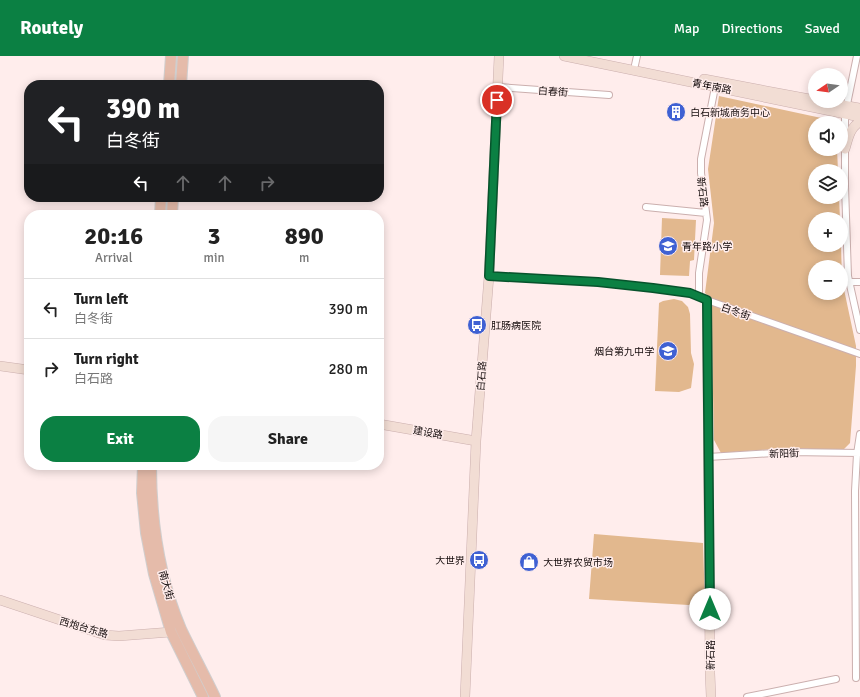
<!DOCTYPE html>
<meta charset="utf-8">
<style>
:root{--surface:#fff;--page:#f6f6f6;--text:#222;--muted:#767676;--line:#e0e0e0;--accent:#0b8043}
body{margin:0;font-family:Signika,"Noto Sans SC",sans-serif;background:var(--page);color:var(--text);height:100vh;display:flex;flex-direction:column;font-size:15px;white-space:nowrap}
*{box-sizing:border-box;margin:0}
p{font-size:13px;color:var(--muted)}
.icon{flex:none;width:22px;height:22px;fill:none;stroke:currentColor;stroke-width:2;stroke-linecap:round;stroke-linejoin:round}
.map{position:relative;flex:1;overflow:hidden}
.panel{position:absolute;left:24px;top:154px;width:360px;height:260px;display:flex;flex-direction:column;background:var(--surface);border-radius:16px;box-shadow:0 2px 10px #0003}
.panel>*{flex:none}
.guide{position:absolute;left:24px;top:24px;width:360px;height:122px;border-radius:16px;box-shadow:0 2px 10px #0003;background:#202124;color:#fff;overflow:hidden}
.needle{width:26px;rotate:257deg}
.controls{position:absolute;left:808px;top:12px;display:grid;gap:8px}
.controls a{display:grid;place-items:center;width:40px;height:40px;border-radius:50%;background:var(--surface);box-shadow:0 2px 10px #0003;font-size:20px}
.pin{position:absolute;display:grid;place-items:center;width:34px;height:34px;color:#fff;margin:-17px;border:2px solid #fff;border-radius:50%;box-shadow:0 1px 4px #0007}
.me{position:absolute;width:44px;margin:-22px;rotate:0deg;stroke-linejoin:round;filter:drop-shadow(0 0 3px #0008)}
.turn{display:flex;align-items:center;gap:14px;height:84px;padding:0 16px;font-size:18px}
.turn .icon{width:52px;height:52px;stroke-width:2.5}
.turn b{display:block;font-size:28px;line-height:34px}
.lanes{display:flex;align-items:center;height:38px;padding:0 16px;background:#0003;justify-content:center;gap:20px;direction:ltr}
.lanes .off{opacity:.35}
.eta{display:flex;justify-content:space-evenly;align-items:center;height:68px;text-align:center}
.eta b{font-size:24px;font-weight:700;line-height:28px}
.cta{display:flex;gap:8px;margin-top:auto;padding:8px 16px}
.cta a{flex:1;height:46px;border-radius:16px;background:var(--accent);color:#fff;font-size:16px;font-weight:700;line-height:46px;text-align:center}
.cta a+a{background:var(--page);color:var(--text)}
ul{padding:0;list-style:none}
li{display:flex;align-items:center;gap:12px;height:60px;padding:0 16px;border-top:1px solid var(--line)}
li div{flex:1}
li b{display:block;font-size:15px}
li em{font-style:normal}
header{display:flex;align-items:center;gap:24px;box-sizing:border-box;height:56px;padding:0 20px;background:var(--accent);color:#fff}
header strong{font-size:19px}
nav{display:flex;gap:22px;margin-inline-start:auto;font-size:14px}
.map>svg:first-child{display:block}
.green{fill:#e2b88e;fill-rule:evenodd}
.lines{fill:none;stroke-linecap:round;stroke-linejoin:round}
.street-casing{stroke:#cbafae;stroke-width:8}
.secondary-casing{stroke:#cbafae;stroke-width:10}
.primary-casing{stroke:#d0cece;stroke-width:12}
.street{stroke:#fff;stroke-width:6}
.secondary{stroke:#f2ddd4;stroke-width:9}
.primary{stroke:#e5bbaa;stroke-width:10}
.route-casing{stroke:#07532c;stroke-width:10}
.route{stroke:#0b8043;stroke-width:7}
.labels{text-anchor:middle;stroke-width:3;stroke-linejoin:round;paint-order:stroke}
.street-label{font-size:10px;fill:#140b0b;stroke:#ffedec}
.poi-label{font-size:10px;fill:#140b0b;stroke:#ffedec;text-anchor:start}
</style>
<header>
<strong>Routely</strong>
<nav><a>Map</a><a>Directions</a><a>Saved</a></nav>
</header>
<div class="map">
<svg width="860" height="641" viewBox="0 0 860 641">
<rect width="100%" height="100%" fill="#ffedec"/>
<path class="green" d="M719,40L826,63L833,67H815V93H837L838,115H815V141H839L840,163H815V189H841L842,224L856,290V310L850,387L844,393L838,394L787,392L721,397L714,384L711,243L705,237L714,167L708,113ZM815,211H841V237H815Z
M662,162L696,164L694,204L690,205L689,220L660,219Z
M674,243L682,245L688,251L690,258L691,297L694,308L691,332L679,336L655,335L659,247L663,245Z
M594,478L703,487L705,550L589,543Z"/>
<g class="lines">
<g class="street-casing">
<path id="street" d="M857,0L845,58V130L848,220L860,274
M635,9L637,0
M498,31L609,39
M646,151L706,157
M489,220L598,226L653,232L690,237L707,244L860,298
M850,226H860
M699,241V217L707,164L701,117V103L715,31
M708,401L789,396L860,397
M856,622L855,435L857,398L860,378
M747,641L836,623"/>
</g>
<g class="secondary-casing">
<path id="secondary" d="M564,0L860,61
M704,23L815,44
M820,45L860,52
M845,93C848,83 850,71 860,66
M707,244L710,617L711,641
M0,310L29,314
M379,368L476,385
M0,544L105,579L119,580L171,576
M465,641L476,385L489,220L499,0"/>
</g>
<g class="primary-casing">
<path id="primary" d="M169,29L171,0
M181,29L183,0
M160,159L161,141
M172,159L173,141
M143,409L142,437L146,477L154,518L171,576L203,641
M151,409C151,464 159,521 181,573C192,596 204,618 215,641"/>
</g>
<use href="#street" class="street"/>
<use href="#secondary" class="secondary"/>
<use href="#primary" class="primary"/>
</g>
<g class="lines">
<g class="route-casing">
<path id="route" d="M497,44L489,220L598,226L653,232L690,237L707,244L710,553"/>
</g>
<use href="#route" class="route"/>
</g>
<defs>
<g id="building-disc" transform="scale(1)"><circle r="9.5" fill="#3f61d3" stroke="#ffedec"/><path d="M-4-6H4V6H1V3H-1V6H-4ZM-2.5-4.3h1.7v1.8h-1.7ZM.8-4.3h1.7v1.8H.8ZM-2.5-1h1.7V.8h-1.7ZM.8-1h1.7V.8H.8Z" fill="#fff"/></g>
<g id="school-disc" transform="scale(1)"><circle r="9.5" fill="#3f61d3" stroke="#ffedec"/><path d="M0-5L7-2L0 1L-7-2ZM-4 1L0 2.5L4 1V4Q0 6-4 4Z" fill="#fff"/></g>
<g id="bus-disc" transform="scale(1)"><circle r="9.5" fill="#3f61d3" stroke="#ffedec"/><path d="M-5-6H5V4H4V6H2V4H-2V6H-4V4H-5ZM-3.5-4V0h7V-4ZM-3.5 1.2v1.5H-2V1.2ZM2 1.2v1.5H3.5V1.2Z" fill="#fff"/></g>
<g id="shop-disc" transform="scale(1)"><circle r="9.5" fill="#3f61d3" stroke="#ffedec"/><path d="M-5-2.5h2.3a2.7 3.5 0 0 1 5.4 0H5L5.5 6h-11ZM-1.5-2.5h3a1.5 2.3 0 0 0-3 0Z" fill="#fff"/></g>
</defs>
<g fill-rule="evenodd">
<use href="#building-disc" x="676" y="56"/>
<use href="#school-disc" x="668" y="190"/>
<use href="#bus-disc" x="477" y="269"/>
<use href="#school-disc" x="668" y="295"/>
<use href="#bus-disc" x="479" y="504"/>
<use href="#shop-disc" x="529" y="506"/>
</g>
<g class="labels">
<g class="street-label">
<text transform="translate(712 30) rotate(11)" y="4">青年南路</text>
<text transform="translate(553 35) rotate(4)" y="4">白春街</text>
<text transform="translate(703 136) rotate(83)" y="4">新石路</text>
<text transform="translate(736 255) rotate(19)" y="4">白冬街</text>
<text transform="translate(481 320) rotate(-86)" y="4">白石路</text>
<text transform="translate(428 376) rotate(10)" y="4">建设路</text>
<text transform="translate(784 397) rotate(-2)" y="4">新阳街</text>
<text transform="translate(167 529) rotate(74)" y="4">南大街</text>
<text transform="translate(84 571) rotate(16)" y="4">西炮台东路</text>
<text transform="translate(710 599) rotate(-90)" y="4">新石路</text>
</g>
<g class="poi-label">
<text x="690" y="60">白石新城商务中心</text>
<text x="682" y="194">青年路小学</text>
<text x="491" y="273">肛肠病医院</text>
<text x="654" y="299" text-anchor="end">烟台第九中学</text>
<text x="465" y="508" text-anchor="end">大世界</text>
<text x="543" y="510">大世界农贸市场</text>
</g>
</g>
</svg>
<div class="controls">
<a><svg class="needle" viewBox="-14 -14 28 28"><path d="M0-13l5 13h-10z" fill="#e53935"/><path d="M0 13l5-13h-10z" fill="#767676"/></svg></a>
<a><svg class="icon" aria-label="sound" viewBox="0 0 24 24"><path d="M4 9h4l5-4v14l-5-4H4zM17 9q2 3 0 6"/></svg></a>
<a><svg class="icon" aria-label="layers" viewBox="0 0 24 24"><path d="M12 4l9 5-9 5-9-5zM3 14l9 5 9-5"/></svg></a>
<a>+</a>
<a>−</a>
</div>
<div class="pin" style="left:497px;top:44px;background:#d93025"><svg class="icon" aria-label="arrive" viewBox="0 0 24 24"><path d="M6 21V4h12l-3 4 3 4H6"/></svg></div>
<svg class="me" style="left:710px;top:553px" viewBox="-20 -20 40 40"><circle r="19" fill="#fff"/><path d="M0-13L10 11 0 6-10 11z" fill="#0b8043"/></svg>
<div class="guide">
<div class="turn"><svg class="icon" aria-label="left" viewBox="0 0 24 24"><path d="M17 20v-9H6M10 6l-5 5 5 5"/></svg><div><b>390 m</b>白冬街</div></div>
<div class="lanes"><svg class="icon" aria-label="left" viewBox="0 0 24 24"><path d="M17 20v-9H6M10 6l-5 5 5 5"/></svg><svg class="icon off" aria-label="ahead" viewBox="0 0 24 24"><path d="M12 20V5M6 11l6-6 6 6"/></svg><svg class="icon off" aria-label="ahead" viewBox="0 0 24 24"><path d="M12 20V5M6 11l6-6 6 6"/></svg><svg class="icon off" aria-label="right" viewBox="0 0 24 24"><path d="M7 20v-9h11M14 6l5 5-5 5"/></svg></div>
</div>
<section class="panel">
<div class="eta">
<div><b>20:16</b><p>Arrival</p></div>
<div><b>3</b><p>min</p></div>
<div><b>890</b><p>m</p></div>
</div>
<ul>
<li><svg class="icon" aria-label="left" viewBox="0 0 24 24"><path d="M17 20v-9H6M10 6l-5 5 5 5"/></svg><div><b>Turn left</b><p>白冬街</p></div><em>390 m</em></li>
<li><svg class="icon" aria-label="right" viewBox="0 0 24 24"><path d="M7 20v-9h11M14 6l5 5-5 5"/></svg><div><b>Turn right</b><p>白石路</p></div><em>280 m</em></li>
</ul>
<div class="cta"><a>Exit</a><a>Share</a></div>
</section>
</div>
